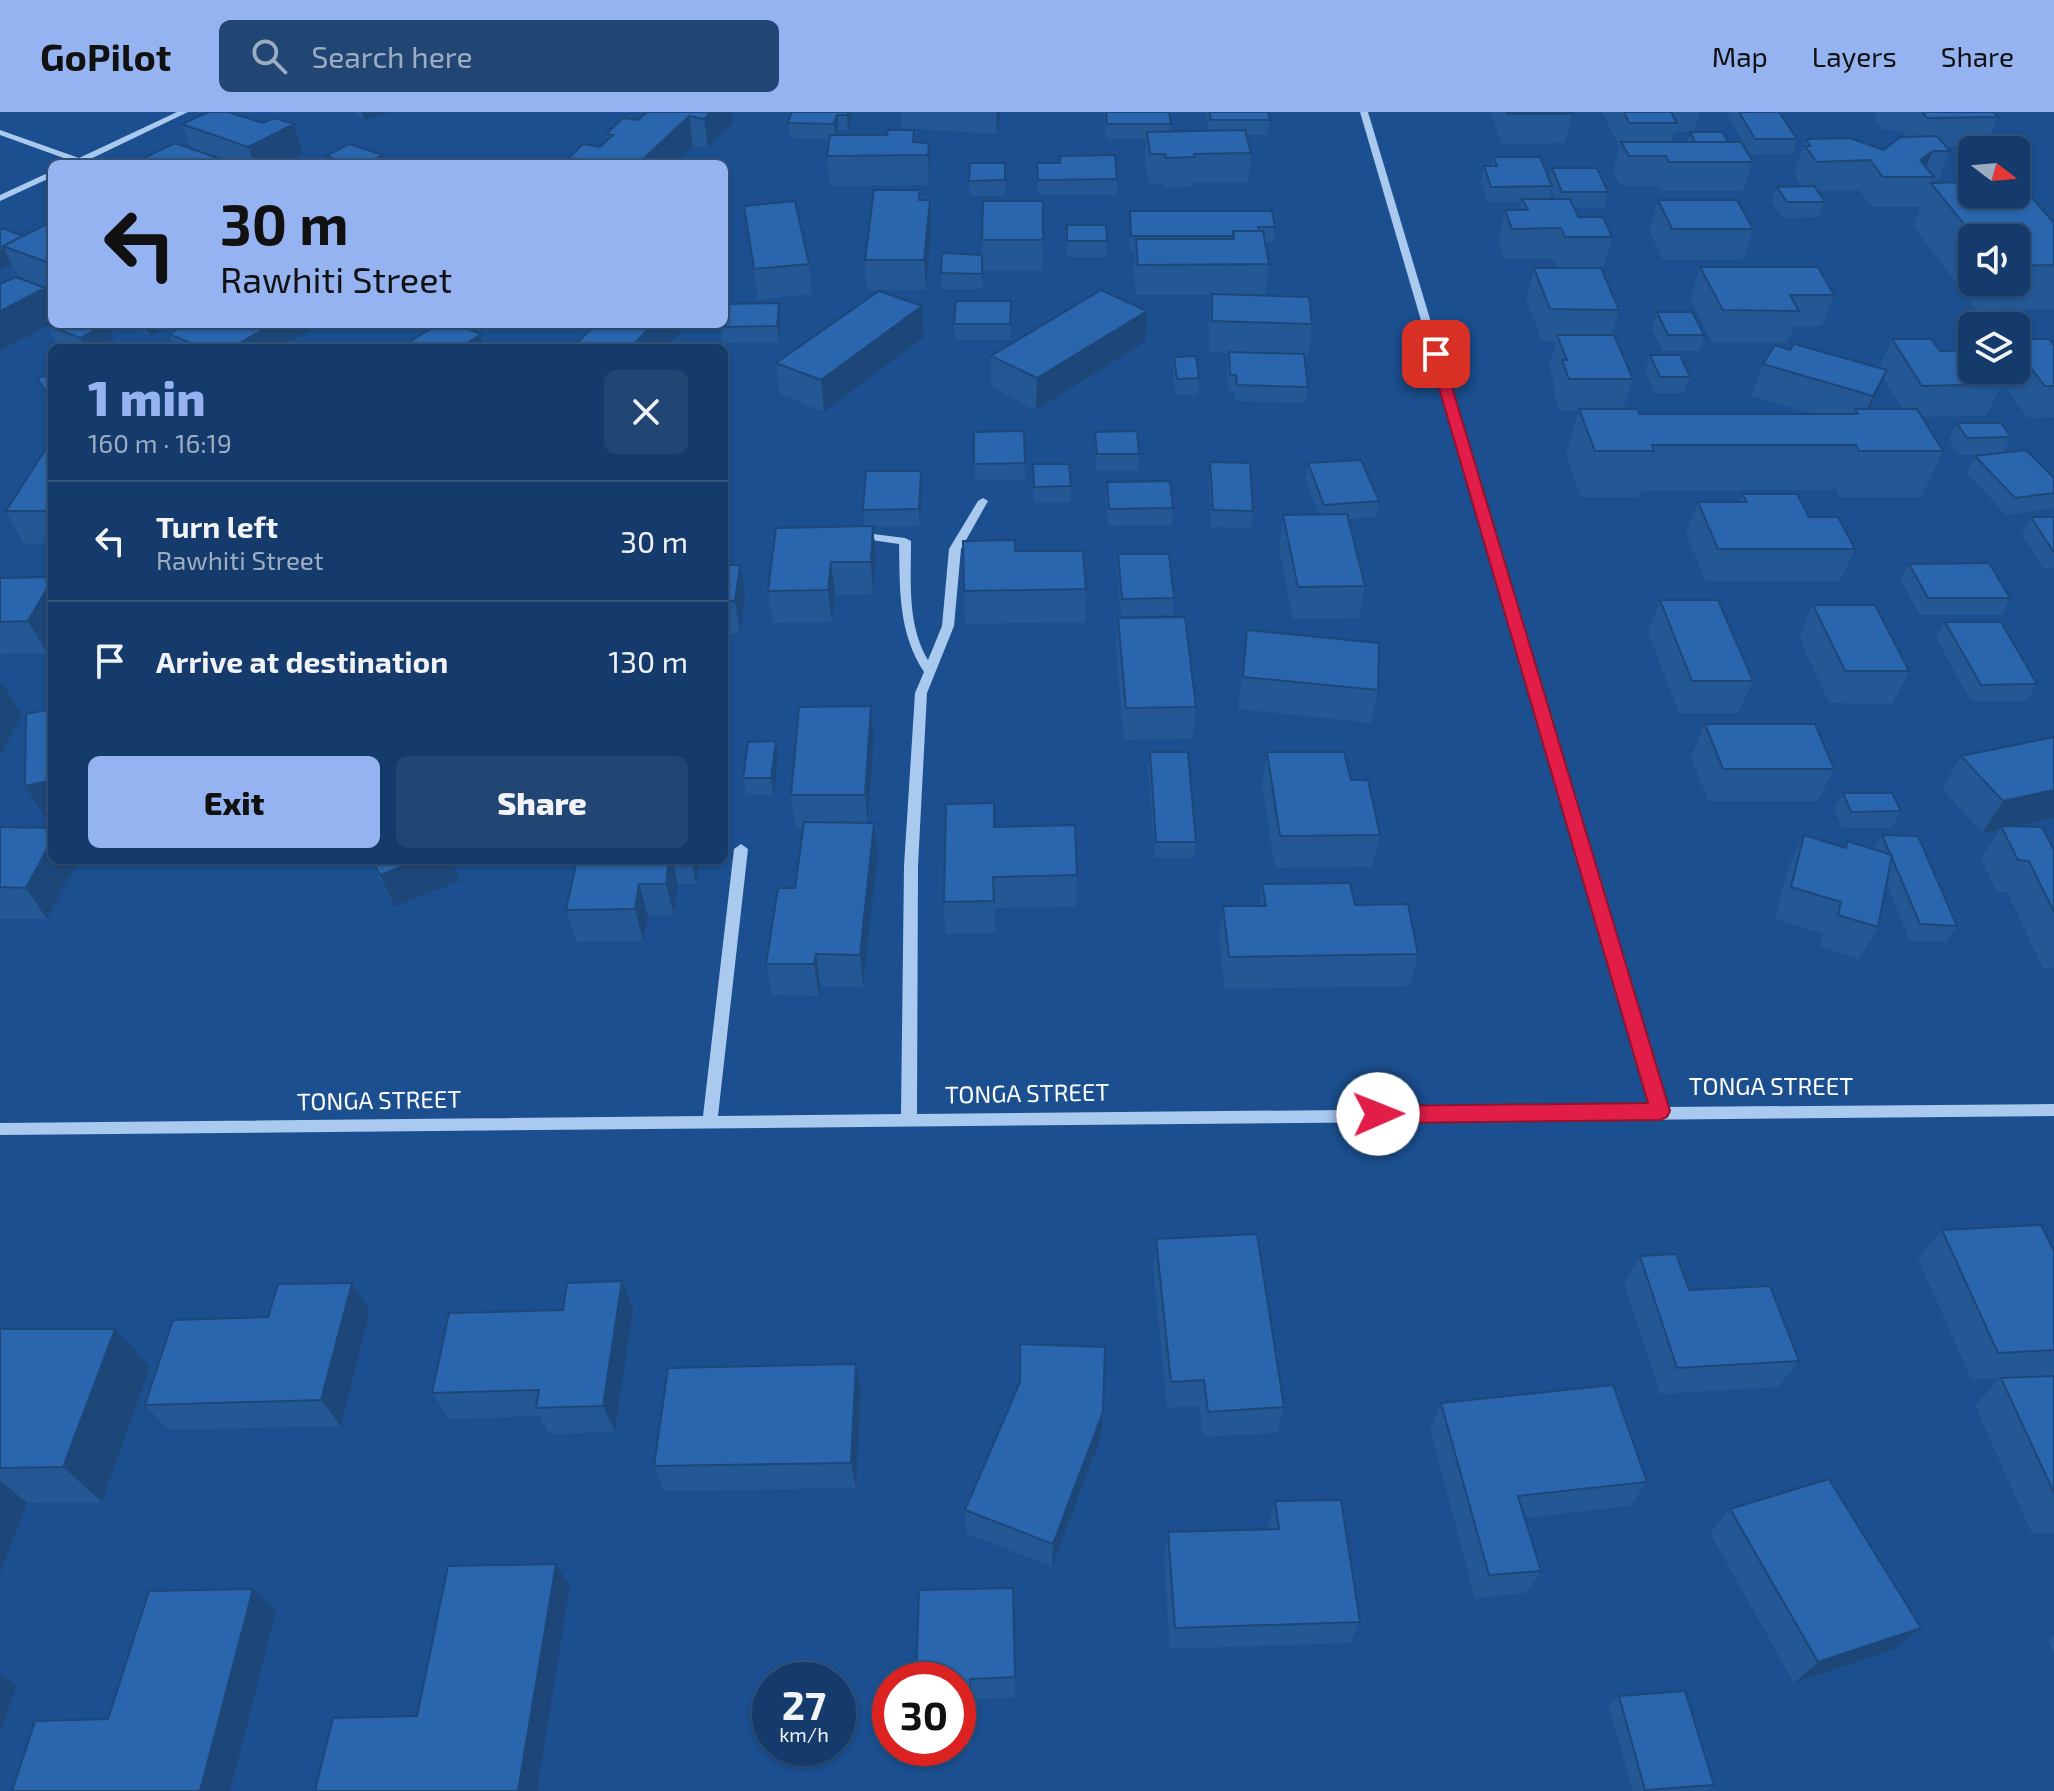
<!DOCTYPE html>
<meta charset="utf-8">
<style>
:root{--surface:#143b6b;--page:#214673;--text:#f1f3f6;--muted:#9dadc1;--line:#33557e;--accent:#95b2f1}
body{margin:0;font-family:"Exo 2",sans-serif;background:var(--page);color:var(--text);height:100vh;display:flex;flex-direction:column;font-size:30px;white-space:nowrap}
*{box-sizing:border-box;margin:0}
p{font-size:26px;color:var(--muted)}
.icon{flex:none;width:44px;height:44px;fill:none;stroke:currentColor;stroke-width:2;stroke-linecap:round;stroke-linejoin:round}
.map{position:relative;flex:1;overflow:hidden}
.sheet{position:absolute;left:48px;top:232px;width:680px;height:520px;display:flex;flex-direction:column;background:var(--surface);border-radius:12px;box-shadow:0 2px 6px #0004,0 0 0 2px var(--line)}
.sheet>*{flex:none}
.guide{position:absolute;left:48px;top:48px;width:680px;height:168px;border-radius:12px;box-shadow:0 2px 6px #0004,0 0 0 2px var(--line);background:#95b2f1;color:#111;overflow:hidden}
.needle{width:52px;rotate:106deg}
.controls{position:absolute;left:1958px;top:24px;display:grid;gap:16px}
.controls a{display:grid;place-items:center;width:72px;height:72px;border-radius:12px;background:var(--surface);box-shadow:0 2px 6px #0004,0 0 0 2px var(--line);font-size:40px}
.speed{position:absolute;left:752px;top:1550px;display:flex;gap:16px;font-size:40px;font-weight:700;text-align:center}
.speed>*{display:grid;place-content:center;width:104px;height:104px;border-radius:50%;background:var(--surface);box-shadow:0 2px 6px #0004,0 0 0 2px var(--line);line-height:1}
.speed small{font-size:20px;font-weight:400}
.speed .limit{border:12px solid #d22;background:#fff;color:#111}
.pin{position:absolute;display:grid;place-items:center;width:68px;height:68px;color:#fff;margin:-34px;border-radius:16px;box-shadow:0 4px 12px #0006}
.me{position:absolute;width:88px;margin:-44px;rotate:89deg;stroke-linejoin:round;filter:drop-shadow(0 0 6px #0008)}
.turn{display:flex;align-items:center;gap:28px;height:168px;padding:0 40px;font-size:36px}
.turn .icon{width:104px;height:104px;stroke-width:2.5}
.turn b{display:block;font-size:56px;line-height:68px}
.round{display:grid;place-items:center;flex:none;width:84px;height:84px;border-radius:12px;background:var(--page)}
.summary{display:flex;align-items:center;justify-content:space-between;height:136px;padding:0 40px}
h1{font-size:48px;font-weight:800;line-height:60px;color:var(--accent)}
.primary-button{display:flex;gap:16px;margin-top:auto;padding:16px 40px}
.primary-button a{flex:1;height:92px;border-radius:12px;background:var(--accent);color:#111;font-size:32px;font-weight:800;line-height:92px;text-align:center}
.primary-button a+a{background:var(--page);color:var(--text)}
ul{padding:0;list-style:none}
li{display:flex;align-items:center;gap:24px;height:120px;padding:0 40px;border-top:2px solid var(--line)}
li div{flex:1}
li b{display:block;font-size:30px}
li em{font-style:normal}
header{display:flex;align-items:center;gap:48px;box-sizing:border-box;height:112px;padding:0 40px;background:var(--accent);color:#111}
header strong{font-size:38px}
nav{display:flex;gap:44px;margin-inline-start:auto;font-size:28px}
.search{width:560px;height:72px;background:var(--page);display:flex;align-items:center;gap:20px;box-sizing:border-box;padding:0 28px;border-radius:12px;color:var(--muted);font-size:30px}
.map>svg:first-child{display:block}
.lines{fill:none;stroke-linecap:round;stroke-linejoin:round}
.minor{fill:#a9c9ee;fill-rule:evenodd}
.wall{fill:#245895;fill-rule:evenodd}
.shaded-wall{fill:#1d4779}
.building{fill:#2a66ad;stroke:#1d4779;stroke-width:2}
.route{fill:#e11d48;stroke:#92132f;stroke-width:2}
.labels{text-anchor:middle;stroke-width:8;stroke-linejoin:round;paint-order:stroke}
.street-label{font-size:24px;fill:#fff;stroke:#1b4f8f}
</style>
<header>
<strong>GoPilot</strong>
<div class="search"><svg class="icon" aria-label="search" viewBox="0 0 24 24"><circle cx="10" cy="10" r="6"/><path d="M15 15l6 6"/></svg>Search here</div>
<nav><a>Map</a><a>Layers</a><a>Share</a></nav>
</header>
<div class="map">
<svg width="2054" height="1679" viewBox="0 0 2054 1679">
<rect width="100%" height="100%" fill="#1b4f8f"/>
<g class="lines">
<path class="minor" d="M177,0H188L80,52H69L72,49L0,23V18L79,46Z
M1360,0H1368L1666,995L2054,992V1004L0,1023V1011L703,1004L734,737L741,732L748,737L718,1004L901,1002L904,754L915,581L924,560C898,520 900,478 899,432L857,426L851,423L857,420L905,426L911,429C911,469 907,513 928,548L942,514L949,437L978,389L983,386L988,389L961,437L954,514L927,581L918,754L917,1002L1651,995Z
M52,59V65L0,89V83Z"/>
</g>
<path class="wall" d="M353,0H392L364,8Z
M644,0H732L734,10L708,36L693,34L674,52H567V48L600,35L607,28L606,22L638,8L644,2Z
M792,0H852V4L848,18H838L837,23L914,30L929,31V73L830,74L827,44L829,27L790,26L788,11Z
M901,0H1000V10L997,22L902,16Z
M1104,0H1169L1171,19H1208L1206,0H1268L1270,8L1268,23H1246L1251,41L1248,70L1193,71V75L1164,76V72H1149L1145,49L1146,27H1106Z
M1490,0H1571L1572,2L1565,31L1502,32Z
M1602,0H1700L1694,20L1728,30L1753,50L1743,79H1660L1657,74H1621L1613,59L1619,35ZM1674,20H1690L1687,30H1672Z
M1726,0H1779L1797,27L1792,42H1750Z
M1877,0H1993L1998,5L1985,34L1946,35L1950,39L1938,69H1933L1932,71L2054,111V197L1977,198L1913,114L1921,95H1872L1859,78L1817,79L1825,90L1819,105L1782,106L1772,90L1777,75H1802L1795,63L1797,58L1795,56L1806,27L1883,38L1906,25L1901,18H1883L1874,7ZM1972,126H2016V170H1972Z
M263,11L294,12L303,41L283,52H141L140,48L191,36L182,12Z
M383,43L385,52H329L326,44Z
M1493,45L1549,68L1552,56L1608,80L1604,96H1574L1578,105L1612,125L1603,155H1557L1554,147H1505L1498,129L1505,98H1520L1522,90H1488L1481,70L1484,54H1491ZM1551,77L1555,87H1549Z
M970,51H1005V84H970Z
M1037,51L1117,67V83H1038Z
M920,78L921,88L931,118L926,178H867L865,148Z
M1658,88L1753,117L1743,148H1663L1649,119Z
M1043,89L1042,158H982V177H942L941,161L982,143V128Z
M744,94L809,152L812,182L758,188Z
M1130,99L1275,115L1273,131H1265L1269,152L1265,183H1237L1312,212L1308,243H1304L1308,275L1305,291L1235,289V279H1228L1227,256L1229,241L1209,240V214L1212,183H1136L1134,158L1135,139H1130Z
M52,110V178L18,164L12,152L0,158V118L23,124Z
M1067,113L1107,129L1106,145H1067Z
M1700,155L1834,183L1822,214H1794L1788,230H1712L1690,186Z
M1534,156L1619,198L1612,223L1633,267L1623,297L1639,302H1814L1751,284L1763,252L1790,238L1879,256L1892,227L1940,239L2002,272L1986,304L1922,305L1943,339L1921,385H1839L1836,378L1641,379L1639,385H1581L1566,343L1579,299H1560L1553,280L1555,272L1549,255L1556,229H1542L1526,187ZM1883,266L1903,297H1869Z
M0,172L45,176L52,190V212H109L115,226L98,236H72L55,229L47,214L0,239Z
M1011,189L1010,228H955L954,212Z
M779,191L781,207L779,230L722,231L720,215Z
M1657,200L1704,223L1699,239H1663L1652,216Z
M118,212H171L150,224Z
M169,222L280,236H175Z
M924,225L824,300L780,282L776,251Z
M2016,227L2054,234V305L2028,306L1994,259L2016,258Z
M1145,230L1036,298L991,275V244Z
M1650,243L1690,265L1684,281H1655L1645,259Z
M1174,245L1199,266L1198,283H1176L1173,261Z
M52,262V295L37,266Z
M1957,311L2011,325L2003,341L2054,366V396L2006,403L1967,361L1975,344L1995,342L1959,343L1949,328Z
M1024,319L1025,368H975L974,320Z
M1095,320L1139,342L1138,358L1097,359L1095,336Z
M52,338V431L24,432L6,399Z
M1210,350L1253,399L1251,416L1211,415L1209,367Z
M1308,351L1379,389L1376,405L1348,407L1365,474L1359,506L1293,507L1279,436L1283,403H1319L1306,368Z
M1033,352L1071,374V390L1034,391Z
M921,359L922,375L920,414H873L876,446L873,482L835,483L832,510L773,511L768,479L865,414L863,398Z
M1107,370L1173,396L1172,413L1108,414L1106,386Z
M1742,382L1809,405L1855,437L1840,469H1706L1686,422L1698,390H1739Z
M2031,405H2054V456H2043L2022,422Z
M1015,439L1086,477L1085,510L965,512L964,479Z
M1118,442L1174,486L1173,503L1121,504L1117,459Z
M1909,452L2010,486L2001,503H1920L1901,468Z
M724,453L745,485L740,521L724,522Z
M52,465L47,541L0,542V466Z
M1660,488L1753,569L1738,601H1679L1648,520Z
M1813,493L1909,559L1892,592L1829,591L1799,525Z
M1118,506L1196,595L1192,627L1124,628L1116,538Z
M1945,510L2037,572L2027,589H1971L1936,526Z
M1247,518L1378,578L1371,611L1238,597Z
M871,594L874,626L869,711H874L878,743L863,875L820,874L819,884L772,883L766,852L795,776L804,715L796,716L791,683Z
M1705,612L1834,657L1818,689H1708L1691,644Z
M2054,625V706L2014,714L2054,738V856H2043L2007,780H1997L1981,746L1999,718L1982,721L1942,676L1961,644Z
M1150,640L1196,730L1194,746H1155L1148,656Z
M1267,640L1351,668L1380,723L1372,755L1275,756L1262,673Z
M778,646L774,683H746L743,666Z
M1843,681L1901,699L1892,716H1842L1834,697Z
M0,715L79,748L47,807H0Z
M994,715L1077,763L1076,795L994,796L995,821L945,822L944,790Z
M1804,723L1844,735L1847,729L1874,737L1882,723L1957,814L1947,830L1910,829L1887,773L1878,815L1859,847L1820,834L1823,822L1775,807L1788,755Z
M370,748H452L460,769L394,795Z
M577,748H700L696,772H678L674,803L648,804L643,829L576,830L566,798Z
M1262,772L1418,842L1410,874L1225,877L1219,826L1223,794H1259Z
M1942,1118L2054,1139V1264L1971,1267L1918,1146Z
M1156,1127L1284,1295L1277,1321L1203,1325L1199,1294L1167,1296L1153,1155Z
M1640,1144L1689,1178L1799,1249L1778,1275L1660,1282L1624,1172Z
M352,1171L370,1198L341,1314L169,1318L145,1293Z
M633,1197L615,1320L549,1322L540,1304L449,1307L432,1281Z
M0,1217L150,1255L102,1390L27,1391L0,1462Z
M2054,1264V1421L2032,1422L1975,1293L2001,1266Z
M861,1279L856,1376L665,1379L654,1354Z
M1441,1291L1647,1370L1630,1394L1525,1406L1541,1459L1526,1481L1475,1486L1430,1317Z
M1103,1300L1101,1325L1052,1455L966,1421L965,1398Z
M1275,1389L1360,1510L1350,1531L1170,1537L1164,1444L1168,1420L1268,1417V1413Z
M1730,1397L1895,1537L1794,1571L1710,1421Z
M1013,1476L1015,1585L972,1587V1637L918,1638V1636H958V1568Z
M2054,1523V1542L2048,1527Z
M1619,1584L1714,1673L1707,1679H1633L1609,1594Z"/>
<path class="shaded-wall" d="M362,0H392L364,8Z
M710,0H732L734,10L708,36L704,7Z
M848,0H852V4L848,18L847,3Z
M996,0H1000V10L997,22Z
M837,3L838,18L836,27L834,12Z
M689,4L693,34L674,52H638Z
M294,12L303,41L283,52H254L248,35Z
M929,31L930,60L929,73L928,43Z
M1933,39L1922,65L1920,48Z
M383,43L385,52H366Z
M930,88L931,118L926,178L924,148Z
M4,137L12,152L0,158V139Z
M45,176L52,190V211L0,239V199Z
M779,191L781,207L779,230L777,214Z
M922,194L924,225L824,300L821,268Z
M1147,199L1145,230L1036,298L1037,266Z
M105,212H109L115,226L98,236H84L80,226Z
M144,212H171L150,224Z
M262,212H321L280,236H231Z
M653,212H680L681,219L665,236H630Z
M481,222L485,236H459Z
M1887,258L1873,289L1859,316L1873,284Z
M921,359L922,375L920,414L919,397Z
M873,414L876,446L873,482L871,450Z
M831,450L835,483L832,510L828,478Z
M740,453L745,485L740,521L735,489Z
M52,468V532L47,541L28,509Z
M2,571L22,603L0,644V575Z
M871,594L874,626L868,715L865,683Z
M776,629L778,646L774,683L771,666Z
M52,668V705L45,706L25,674Z
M2054,678V706L2003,717L2001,714L1999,718L1982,721L2003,689Z
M874,711L878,743L863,875L860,843Z
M52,728V748H79L47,807L26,776Z
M419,748H452L460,769L394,795L380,763Z
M669,748H673L678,772L674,803L666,772Z
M691,748H700L696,772Z
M639,772L648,804L643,829L635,797Z
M816,842L820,874L819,884L814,852Z
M622,1169L633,1197L615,1320L603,1294Z
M352,1171L370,1198L341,1314L321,1288Z
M115,1217L150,1255L102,1390L63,1355Z
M856,1252L861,1279L856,1376L851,1351Z
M1103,1300L1101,1325L1052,1455L1053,1432Z
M0,1368L27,1391L0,1462Z
M556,1452L570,1474L537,1679H518Z
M253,1477L276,1499L230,1679H200Z
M1921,1516L1895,1537L1794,1571L1818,1550Z
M0,1562L17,1573L0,1621Z
M970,1567L972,1587V1637L970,1618Z"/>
<path class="building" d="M208,0H228L263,11L274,6L294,12L248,35L182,12Z
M647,0H710L704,7L689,4L638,52H589L567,48L583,32L600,35L613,23L606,22L623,6L638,8Z
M792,0H848L847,3H837L834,12L788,11Z
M1106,0H1169L1171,12H1107Z
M1209,0H1268L1270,8H1211Z
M1507,0H1571L1572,2H1508Z
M1624,0H1671L1677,11H1629Z
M1739,0H1779L1797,27H1755Z
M1922,0H1993L1998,5L1927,6Z
M888,18H914L913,30L929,31L928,43L827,44L830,23H887Z
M1245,18L1251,41L1194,42L1195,45L1166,46L1165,42H1150L1147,20Z
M1690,20H1723L1728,30H1695Z
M1937,24L1950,39H1933L1920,48L1934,65H1883L1870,48L1817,50L1805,34H1810L1806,27L1850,26L1883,38L1901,25Z
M1621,30H1741L1753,50H1669L1666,44H1629Z
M175,31L235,52H151L140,48Z
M349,32L383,43L366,52H350L326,44Z
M1115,43L1117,67L1038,68L1037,51H1060V44Z
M1493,45H1540L1552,74L1491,75L1484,54H1497Z
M970,51H1005V68L969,69Z
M1552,56H1597L1608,80H1562Z
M1972,70V82H2016V70H2018L2054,111V153L2016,154V126H1975L1931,71Z
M1814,74L1825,90H1787L1777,75Z
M874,78H920L919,88H930L924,148H865Z
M1522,87H1570L1578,105H1603L1612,125H1565L1561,116L1512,117L1505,98H1528Z
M1658,88H1737L1753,117H1672Z
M795,89L809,152L754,157L744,94Z
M983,89H1043V128H982Z
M1130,99H1272L1275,115H1258L1259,119H1233V124H1131Z
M51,110H52V152L3,134Z
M1067,113H1106L1107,129H1067Z
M2,116L23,124L3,134L4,137L0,139V118Z
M1233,119H1263L1269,152L1138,153L1136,127H1234Z
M942,141L982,143V162L941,161Z
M1700,155H1818L1834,183H1790L1799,199L1723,198Z
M1534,156H1601L1619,198L1550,197Z
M16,165L45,176L0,199V172Z
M1101,178L1147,199L1037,266L991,244Z
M879,179L922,194L821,268L776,251Z
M1212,182L1309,185L1312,212L1212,209Z
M956,189H1011L1010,212H954Z
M779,191L777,214L720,215V212H724V192Z
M1657,200H1692L1704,223H1668Z
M52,210V212H105L80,226L47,213Z
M187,212H268L271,213L231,236H203L169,222Z
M438,212H455L481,222L459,236H400Z
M596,212H653L630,236H572Z
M1557,223H1614L1633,267H1569L1562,248H1567Z
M1892,227H1931L1940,239H1972V258H1991L2002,272L1922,274Z
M2016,227H2049L2054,234V274H2045L2016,237Z
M1794,232L1887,258L1873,284L1763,252L1775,233L1790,238Z
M1229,240L1304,242L1308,275L1237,273L1236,263H1230Z
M1650,243H1680L1690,265H1660Z
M1196,244L1199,266L1177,267L1174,245Z
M52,262V289L37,266Z
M1579,297H1637L1639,302H1858L1855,297H1917L1943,339H1859L1856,333H1652L1654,339H1595Z
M1957,311H2001L2011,325L1967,326Z
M1024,319L1025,351L974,352V320Z
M1137,319L1139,342H1097L1095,320Z
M45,338H52V399H6Z
M2026,338L2054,366V381L2015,386L1975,344Z
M1361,348L1379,389L1324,393L1308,351Z
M1210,350L1250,351L1253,399L1213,398Z
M1033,352H1069L1071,374L1034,375Z
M866,359H921L919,397L863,398Z
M1170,369L1173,396L1109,397L1107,370Z
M1742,382H1797L1809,405H1838L1855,437H1718L1698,390H1747Z
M1347,402L1365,474L1298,475L1283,403Z
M2031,405H2054V439H2053Z
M873,414L871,450H831L828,478L768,479L776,416Z
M1015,428V439H1083L1086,477L964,479L963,429Z
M1118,442H1169L1174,486L1122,487Z
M1989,451L2010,486H1928L1909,452Z
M724,453H740L735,489H724Z
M52,465V468L28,509L0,510V466Z
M1660,488H1718L1753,569H1692Z
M1813,493H1875L1909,559H1845Z
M1185,505L1196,595L1126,596L1118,506Z
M1945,510H2001L2037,572L1981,573Z
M1247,518L1379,531L1378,578L1243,565Z
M871,594L865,683H791L799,595Z
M52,597V668L25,674L26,602Z
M1705,612H1815L1834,657H1723Z
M2054,625V678L2003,689L1961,644Z
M776,629L771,666H743L748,630Z
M1150,640H1188L1196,730H1156Z
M1267,640H1344L1351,668H1368L1380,723L1280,724Z
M1843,681H1892L1901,699L1851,700Z
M994,691V715L1075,713L1077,763L993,765L994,789L944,790L946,692Z
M804,710L874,711L860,843L816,842L814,852H766L778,776H795Z
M2001,714L2042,715L2054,738V800L2029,749L2018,748Z
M0,715L52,716V728L26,776L0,775Z
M1804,723L1846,736L1847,729L1892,743L1878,815L1838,803L1841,790L1791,775Z
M1882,723L1918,724L1957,814L1920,812L1892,746V743L1890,742Z
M372,748H419L380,763Z
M577,748H669L666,772H639L635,797L566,798Z
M1350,771L1355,793L1408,792L1418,842L1229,845L1223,794H1266L1262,772Z
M2041,1113L2054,1139V1238L1998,1241L1942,1118Z
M1257,1122L1284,1295L1208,1300L1204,1268L1171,1270L1156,1127Z
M1676,1142L1689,1178L1770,1174L1799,1249L1677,1256L1640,1144Z
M622,1169L603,1294L536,1296L539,1278L432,1281L449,1201L563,1198L567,1171Z
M352,1171L321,1288L145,1293L173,1208L268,1205L278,1172Z
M0,1217H115L63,1355L0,1356Z
M1020,1232L1105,1235L1103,1300L1053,1432L965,1398L1020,1270Z
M856,1252L851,1351L654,1354L668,1256Z
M2054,1264V1381L2001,1266Z
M1613,1273L1647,1370L1518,1384L1541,1459L1489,1463L1441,1291Z
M1829,1367L1921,1516L1818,1550L1730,1397Z
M1341,1388L1360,1510L1175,1516L1168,1420L1279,1417L1275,1389Z
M556,1452L518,1679H315L333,1606L417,1604L448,1454Z
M1013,1476L1015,1565L970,1567V1618H958V1568H916L919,1478Z
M253,1477L200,1679H12L35,1609L108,1607L149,1479Z
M1685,1579L1714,1673L1645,1678L1619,1584Z"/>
<path class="route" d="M1436,238L1442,242L1670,999L1667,1005L1660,1008L1378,1011L1371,1008L1368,1002L1371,997L1378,994L1648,991L1429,242Z"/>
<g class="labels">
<g class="street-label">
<text x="1771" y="983">TONGA STREET</text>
<text transform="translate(1027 982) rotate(-1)" y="8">TONGA STREET</text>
<text transform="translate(379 989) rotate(-1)" y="8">TONGA STREET</text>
</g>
</g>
</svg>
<div class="controls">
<a><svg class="needle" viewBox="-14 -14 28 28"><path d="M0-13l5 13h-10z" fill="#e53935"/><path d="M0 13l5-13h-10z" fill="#9dadc1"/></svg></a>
<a><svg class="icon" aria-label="sound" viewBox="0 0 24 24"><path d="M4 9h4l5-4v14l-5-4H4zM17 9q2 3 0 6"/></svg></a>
<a><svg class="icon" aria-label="layers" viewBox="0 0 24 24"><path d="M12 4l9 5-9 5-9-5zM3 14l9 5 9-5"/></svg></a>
</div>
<div class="speed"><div>27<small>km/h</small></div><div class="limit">30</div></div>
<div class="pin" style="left:1436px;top:242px;background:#d93025"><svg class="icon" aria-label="arrive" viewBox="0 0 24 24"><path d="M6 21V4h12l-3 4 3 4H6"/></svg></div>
<svg class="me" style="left:1378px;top:1002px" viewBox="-20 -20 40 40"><circle r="19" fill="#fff"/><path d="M0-13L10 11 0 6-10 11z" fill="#e11d48"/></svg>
<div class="guide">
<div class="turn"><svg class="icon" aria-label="left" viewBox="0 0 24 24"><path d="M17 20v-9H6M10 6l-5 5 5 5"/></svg><div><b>30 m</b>Rawhiti Street</div></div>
</div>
<section class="sheet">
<div class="summary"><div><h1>1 min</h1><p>160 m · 16:19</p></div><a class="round"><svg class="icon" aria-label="close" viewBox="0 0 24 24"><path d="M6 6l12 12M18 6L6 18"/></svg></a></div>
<ul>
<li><svg class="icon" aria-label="left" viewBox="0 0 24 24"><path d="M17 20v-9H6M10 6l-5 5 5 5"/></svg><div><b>Turn left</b><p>Rawhiti Street</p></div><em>30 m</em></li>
<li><svg class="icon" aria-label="arrive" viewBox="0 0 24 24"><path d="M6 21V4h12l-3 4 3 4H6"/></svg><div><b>Arrive at destination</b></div><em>130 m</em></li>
</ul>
<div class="primary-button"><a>Exit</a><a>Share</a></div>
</section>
</div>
